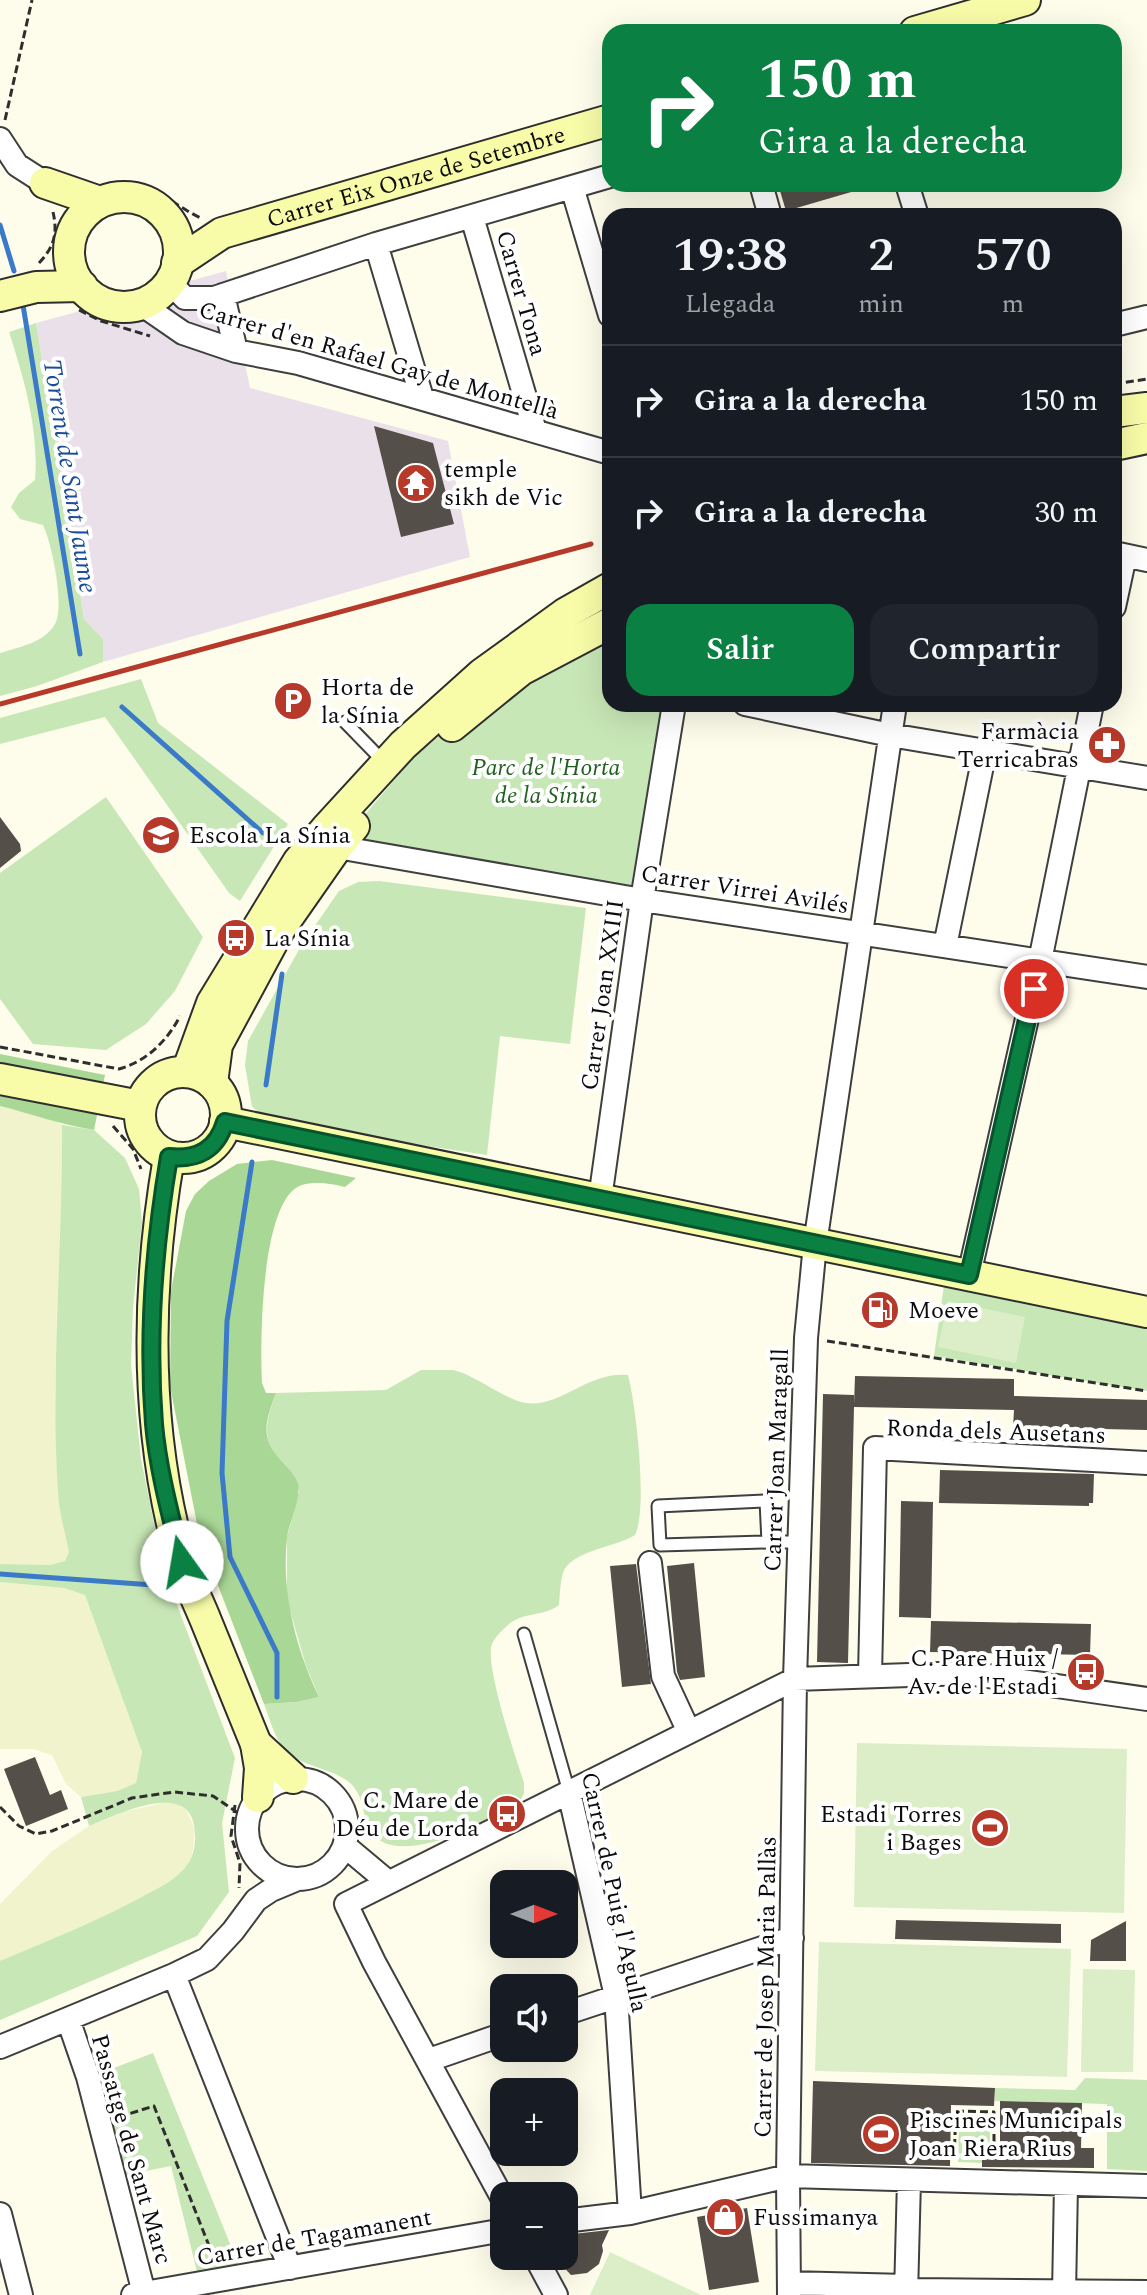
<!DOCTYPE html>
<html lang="es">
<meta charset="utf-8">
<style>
:root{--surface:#171b24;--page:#20242c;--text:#f1f3f6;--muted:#9ea1a6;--line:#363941;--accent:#0b8043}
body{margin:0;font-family:Spectral,serif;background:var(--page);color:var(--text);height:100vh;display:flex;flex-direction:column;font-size:30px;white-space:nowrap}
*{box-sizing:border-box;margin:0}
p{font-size:26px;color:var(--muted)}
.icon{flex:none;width:44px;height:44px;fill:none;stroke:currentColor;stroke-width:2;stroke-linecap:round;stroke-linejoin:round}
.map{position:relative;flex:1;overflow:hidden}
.panel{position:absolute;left:602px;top:208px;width:520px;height:504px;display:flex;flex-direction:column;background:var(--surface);border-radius:24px;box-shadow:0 8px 32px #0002}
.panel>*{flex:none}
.guide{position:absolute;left:602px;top:24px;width:520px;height:168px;border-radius:24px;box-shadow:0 8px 32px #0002;background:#0b8043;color:#fff;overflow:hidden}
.needle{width:52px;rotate:90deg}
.controls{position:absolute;left:490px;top:1870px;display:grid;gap:16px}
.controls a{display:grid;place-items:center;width:88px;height:88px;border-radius:16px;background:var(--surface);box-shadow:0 8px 32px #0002;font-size:40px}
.pin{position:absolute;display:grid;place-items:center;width:68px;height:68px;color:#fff;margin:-34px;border:4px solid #fff;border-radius:50%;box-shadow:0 2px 8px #0007}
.me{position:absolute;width:88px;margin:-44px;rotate:347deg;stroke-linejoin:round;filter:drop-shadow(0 0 6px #0008)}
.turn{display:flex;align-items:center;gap:28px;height:168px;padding:0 24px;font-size:36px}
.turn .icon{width:104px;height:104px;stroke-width:2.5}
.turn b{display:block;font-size:56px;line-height:68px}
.eta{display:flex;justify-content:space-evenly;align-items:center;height:136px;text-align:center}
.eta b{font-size:48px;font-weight:600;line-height:56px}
.cta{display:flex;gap:16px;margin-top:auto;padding:16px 24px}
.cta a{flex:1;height:92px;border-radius:24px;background:var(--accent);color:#fff;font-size:32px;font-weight:600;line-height:92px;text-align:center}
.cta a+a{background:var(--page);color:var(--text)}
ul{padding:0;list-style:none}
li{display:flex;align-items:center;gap:24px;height:112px;padding:0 24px;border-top:2px solid var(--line)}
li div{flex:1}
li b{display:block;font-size:30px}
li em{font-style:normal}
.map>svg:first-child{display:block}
.industrial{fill:#eae0ea}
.farmland{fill:#f0f3cc}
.green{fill:#c8e7b6}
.forest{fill:#a9d796}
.pitch{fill:#dbeec8}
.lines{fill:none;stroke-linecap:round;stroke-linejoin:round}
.stream{stroke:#3b7ac8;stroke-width:5}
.building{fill:#544f48}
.lane-casing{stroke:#3f3f3f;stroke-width:15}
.street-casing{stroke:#3f3f3f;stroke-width:26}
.secondary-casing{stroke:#2e2e2e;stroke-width:34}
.path{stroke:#2e2e2e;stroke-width:3;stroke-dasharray:8 4;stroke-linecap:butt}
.lane{stroke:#fff;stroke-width:11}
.street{stroke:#fff;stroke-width:22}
.secondary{stroke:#f8fca8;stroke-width:30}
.rail{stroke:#b63929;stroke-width:5}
.route-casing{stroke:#07532c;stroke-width:20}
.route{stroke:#0b8043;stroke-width:14}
.labels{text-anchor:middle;stroke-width:8;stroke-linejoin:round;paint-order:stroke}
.street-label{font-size:24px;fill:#0c0c0c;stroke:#fff}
.poi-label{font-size:24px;fill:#0c0c0c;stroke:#fff;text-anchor:start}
.park-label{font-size:24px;font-style:italic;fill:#22601f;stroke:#fff}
.water-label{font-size:26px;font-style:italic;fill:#1a4d98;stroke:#fff}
</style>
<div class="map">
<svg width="1147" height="2295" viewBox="0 0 1147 2295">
<rect width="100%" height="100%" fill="#fefdeb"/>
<path class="industrial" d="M226,271L250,388L448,441L470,557L103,662V639L84,619L36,323Z"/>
<path class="farmland" d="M0,1106L54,1120L62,1125L63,1213L57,1310L55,1389L58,1494L69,1552L65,1561L50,1565L0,1564Z
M0,1582L64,1588L85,1595L142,1752L136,1783L117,1791L81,1797L66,1784L52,1755L33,1749H0Z
M168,1802L178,1804L186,1810L195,1829L193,1850L190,1862L183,1871L166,1885L117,1911L0,1961V1904L52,1851L89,1826L127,1811Z"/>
<path class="green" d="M36,323L84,619L103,639V662L37,686L0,696V653C19,647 44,643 55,624C65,606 52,544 43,525L20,519L11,507L19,493L35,480C39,429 24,379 9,332Z
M610,623V704H674L642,900L337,847L415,756L521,670Z
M141,679L158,723L288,824L240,901L229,893L105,717L0,744V718Z
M106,797L203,937L175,991L146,1024L106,1050L33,1044L0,999V873Z
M379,881L586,908L570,1044L500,1036L487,1155L275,1123L252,1107L245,1065L248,1041L301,946L339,891L358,882Z
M62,1125L94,1130L125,1158L139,1189L142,1222L133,1308L131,1365L141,1459L163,1568L235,1758L222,1823L229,1892L197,1936L0,2020V1961C47,1941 95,1922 140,1898C154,1890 169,1884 181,1872C192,1862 196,1848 195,1833C193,1776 117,1815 89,1826L81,1797L117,1791L136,1783L142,1752L85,1595L64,1588L0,1582V1564L50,1565L65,1561L69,1552C65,1532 59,1512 58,1492C50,1370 63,1247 62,1125Z
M946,1271L1147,1312V1391L934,1356Z
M421,1370H453L463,1373C480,1380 510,1401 526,1403C561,1408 587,1371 628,1375C636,1405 648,1509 635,1535C616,1547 570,1551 563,1573C560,1583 560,1595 559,1605C544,1617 524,1611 508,1625C503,1629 495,1637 492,1644C484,1664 516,1758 524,1783V1793L519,1803C493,1822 397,1869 372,1833C361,1817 366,1798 350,1783C331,1767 302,1768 285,1749C274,1738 270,1719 264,1704L297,1702L319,1697L306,1666L287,1600V1537L299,1491C274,1446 255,1448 276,1393L386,1390Z
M153,2053L243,2276L200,2284L171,2166L115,2177L88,2078Z
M1085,2078L1147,2080V2171L1107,2169V2104L995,2101V2088L1075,2090Z
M959,2117L990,2118V2145H982V2163L958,2162Z"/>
<path class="forest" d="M0,1054L105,1075L94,1130C62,1125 32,1114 0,1106Z
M272,1160L356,1178L345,1187C333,1184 315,1181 302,1185C260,1198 260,1345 262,1383L266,1393H276C264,1425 260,1439 284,1464C290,1470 296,1477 298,1484C301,1501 289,1521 287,1538C281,1592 296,1649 319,1697L297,1702L264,1704L200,1539L170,1386L171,1291L186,1211L195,1194L209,1181L237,1164Z"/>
<path class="pitch" d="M948,1301L1025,1317L1016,1363L938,1347Z
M857,1743L1127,1749L1124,1913L854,1907Z
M819,1942L1071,1949L1067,2077L815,2071Z
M1083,1969L1135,1970L1133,2072H1081Z
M610,2252L701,2295H590Z"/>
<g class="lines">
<path class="stream" d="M0,225L14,271
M23,305L80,654
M122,707L263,833
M266,1085L282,974
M252,1162L227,1321L222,1473L230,1557L277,1653V1697
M0,1574L167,1586"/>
</g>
<path class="building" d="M778,184H865V188L786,211Z
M374,426L433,443L454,524L401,537Z
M0,817L20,844L21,851L0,868Z
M855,1376L1014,1379V1396L1147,1400V1430L1013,1427L1014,1410L854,1407L848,1663L817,1662L823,1394L854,1395V1404Z
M940,1470L1094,1474L1093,1503H1089V1506L939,1503Z
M901,1501L933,1502L931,1618L899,1617Z
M694,1563L705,1677L680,1680L677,1672L667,1566Z
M636,1564L651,1684L622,1687L610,1566Z
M931,1621L1091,1624L1090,1655L930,1652Z
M35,1757L50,1795L61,1790L68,1809L26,1826L4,1769Z
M896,1920L1061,1924V1943L895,1939Z
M1126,1921V1961H1090L1091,1940Z
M813,2081L995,2088L994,2106L951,2105L950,2166L811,2163Z
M1000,2101L1082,2103L1081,2148H1094V2168L982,2167V2145H1000Z
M747,2208L759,2282L709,2290L697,2217Z
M609,2230L602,2245L603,2251L599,2264L587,2273L571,2275L553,2256H564V2235Z"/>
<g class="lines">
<g class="lane-casing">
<path id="lane" d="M345,722L385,763
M768,1542L660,1545L658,1506L766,1501L768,1542H799
M524,1634L569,1792"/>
</g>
<g class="street-casing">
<path id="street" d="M0,139L17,165L45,183
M761,184L770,216
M907,184L917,216
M572,187L610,315
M472,217L535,431
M376,244L422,398
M169,282L185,298H214L376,244L610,176
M223,295L236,351
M141,304L183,333L236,351L298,363L610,453
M1114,325L1147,317
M1114,553L1147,560
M1114,607L1125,556
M745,704L890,735L1147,778
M337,847L642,900L1147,977
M945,946L985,751
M600,1199L642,900L674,704
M969,1275L1040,961L1092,704
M650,1563L663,1676L689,1732
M870,1676L875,1448L1147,1463
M247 1829a50 50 0 1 1 100 0a50 50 0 1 1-100 0Z
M569,1792L616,1996L630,2213
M345,1846L388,1882
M174,1975L290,2268
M564,2014L792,1938
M68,2019L88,2077L144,2293
M0,2047L174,1975L207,1959L233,1931L256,1900L271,1890L295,1880
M429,2060L504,2034
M504,2201L374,1962L346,1904L795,1679L967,1673L1147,1699
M0,2214L21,2295
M564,2221L630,2213L788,2176L1147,2186
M535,2256L556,2295
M789,2283L906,2286L912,2290L1147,2292
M133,2295L504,2230
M789,2295L788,2176L795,1679L806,1338L815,1244L895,704
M906,2295L909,2180
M1064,2295L1066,2184"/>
</g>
<g class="secondary-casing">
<g id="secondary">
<path d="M915,32L1025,0"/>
<path d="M45,183L100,202"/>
<circle cx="124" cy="252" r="55"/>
<path id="s1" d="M177,263L222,233L610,120"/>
<path d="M0,296L36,287L82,286"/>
<path d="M1114,412L1147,408"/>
<path d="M1114,445L1147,438"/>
<path d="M452,726L521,670L610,623"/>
<path d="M187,1072L212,1003L298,862L326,829L403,745L482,674L566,613L610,588"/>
<circle cx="183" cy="1115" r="43"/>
<path d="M0,1079L140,1106"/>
<path d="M212,1083L217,1045L279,930L337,847L354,826"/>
<path d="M225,1122L1147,1312"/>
<path d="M169,1157C146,1291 144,1427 181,1559C187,1580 198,1601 206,1621C223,1662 239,1703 256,1744L260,1768L258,1797"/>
<path d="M256,1744L293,1778"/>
</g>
</g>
<path class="path" d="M5,120L32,0
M116,183C150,179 172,205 201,218
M39,263C54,247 58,234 53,212
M79,310L101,321L150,336
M1114,384L1147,379
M0,1047L119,1069C146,1062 168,1040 180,1016
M113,1126L133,1149L141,1169
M827,1341L1147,1391
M235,1805L231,1836L240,1863L239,1888
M0,1807L19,1826L36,1834L52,1831L132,1798L174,1792L213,1796L241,1815
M119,2117L154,2106L215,2261
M954,2159L956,2111L994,2112V2145"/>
<use href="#lane" class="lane"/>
<use href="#street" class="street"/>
<use href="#secondary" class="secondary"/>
<path class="rail" d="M0,704L591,544"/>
</g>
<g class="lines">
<g class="route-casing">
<path id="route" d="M182,1562C171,1517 158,1470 154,1424C147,1334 154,1245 169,1157C198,1160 217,1149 225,1122L969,1275L1034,989"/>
</g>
<use href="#route" class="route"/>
</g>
<defs>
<g id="temple-disc" transform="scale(2)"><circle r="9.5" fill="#b63929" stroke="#fff"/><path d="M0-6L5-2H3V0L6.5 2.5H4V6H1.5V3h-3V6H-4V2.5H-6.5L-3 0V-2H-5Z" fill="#fff"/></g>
<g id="parking-disc" transform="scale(2)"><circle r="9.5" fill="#b63929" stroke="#fff"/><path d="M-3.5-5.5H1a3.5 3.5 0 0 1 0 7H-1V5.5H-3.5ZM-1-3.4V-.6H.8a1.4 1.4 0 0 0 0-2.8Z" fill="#fff"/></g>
<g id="pharmacy-disc" transform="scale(2)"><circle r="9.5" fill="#b63929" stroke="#fff"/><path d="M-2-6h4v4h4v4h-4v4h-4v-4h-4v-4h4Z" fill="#fff"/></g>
<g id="school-disc" transform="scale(2)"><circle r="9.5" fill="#b63929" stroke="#fff"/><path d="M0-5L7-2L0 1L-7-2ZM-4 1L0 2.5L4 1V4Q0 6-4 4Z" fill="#fff"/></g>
<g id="bus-disc" transform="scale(2)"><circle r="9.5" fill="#b63929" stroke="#fff"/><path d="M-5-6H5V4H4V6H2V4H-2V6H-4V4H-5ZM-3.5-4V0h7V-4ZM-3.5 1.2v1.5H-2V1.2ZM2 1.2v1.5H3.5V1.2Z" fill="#fff"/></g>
<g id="fuel-disc" transform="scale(2)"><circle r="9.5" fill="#b63929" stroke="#fff"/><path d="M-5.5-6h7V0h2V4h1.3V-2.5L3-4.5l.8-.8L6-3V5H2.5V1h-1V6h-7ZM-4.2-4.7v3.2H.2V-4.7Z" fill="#fff"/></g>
<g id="stadium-disc" transform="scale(2)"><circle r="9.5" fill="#b63929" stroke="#fff"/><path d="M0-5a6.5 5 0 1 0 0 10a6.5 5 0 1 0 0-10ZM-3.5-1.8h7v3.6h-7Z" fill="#fff"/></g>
<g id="shop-disc" transform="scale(2)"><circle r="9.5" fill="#b63929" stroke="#fff"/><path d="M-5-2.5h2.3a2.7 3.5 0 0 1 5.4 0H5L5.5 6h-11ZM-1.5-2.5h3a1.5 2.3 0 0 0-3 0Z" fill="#fff"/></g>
</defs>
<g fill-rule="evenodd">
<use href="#temple-disc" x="416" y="483"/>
<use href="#parking-disc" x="293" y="701"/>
<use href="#pharmacy-disc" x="1107" y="745"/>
<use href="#school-disc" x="161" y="835"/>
<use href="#bus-disc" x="236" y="938"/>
<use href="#fuel-disc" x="880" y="1310"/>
<use href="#bus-disc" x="1086" y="1672"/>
<use href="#bus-disc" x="507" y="1814"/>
<use href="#stadium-disc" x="990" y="1828"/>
<use href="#stadium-disc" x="881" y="2134"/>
<use href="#shop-disc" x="725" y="2217"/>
</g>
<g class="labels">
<g class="street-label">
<text dy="8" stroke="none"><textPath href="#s1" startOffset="256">Carrer Eix Onze de Setembre</textPath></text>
<text transform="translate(522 293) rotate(74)" y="8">Carrer Tona</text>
<text transform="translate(379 360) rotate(16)" y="8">Carrer d'en Rafael Gay de Montellà</text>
<text transform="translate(745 889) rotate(9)" y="8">Carrer Virrei Avilés</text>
<text transform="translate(602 995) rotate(-82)" y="8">Carrer Joan XXIII</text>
<text transform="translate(996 1431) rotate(2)" y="8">Ronda dels Ausetans</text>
<text transform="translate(776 1460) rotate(-88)" y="8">Carrer Joan Maragall</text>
<text transform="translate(615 1892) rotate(78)" y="8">Carrer de Puig l'Agulla</text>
<text transform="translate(765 1987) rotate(-89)" y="8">Carrer de Josep Maria Pallàs</text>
<text transform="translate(132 2149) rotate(74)" y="8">Passatge de Sant Marc</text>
<text transform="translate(314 2237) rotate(-10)" y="8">Carrer de Tagamanent</text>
</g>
<g class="poi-label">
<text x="444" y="477">temple<tspan x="444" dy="28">sikh de Vic</tspan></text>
<text x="321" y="695">Horta de<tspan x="321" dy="28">la Sínia</tspan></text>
<text x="1079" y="739" text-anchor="end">Farmàcia<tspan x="1079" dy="28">Terricabras</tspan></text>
<text x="189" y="843">Escola La Sínia</text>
<text x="264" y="946">La Sínia</text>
<text x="908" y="1318">Moeve</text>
<text x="1058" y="1666" text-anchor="end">C. Pare Huix /<tspan x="1058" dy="28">Av. de l'Estadi</tspan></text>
<text x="479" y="1808" text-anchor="end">C. Mare de<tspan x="479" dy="28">Déu de Lorda</tspan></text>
<text x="962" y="1822" text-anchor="end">Estadi Torres<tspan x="962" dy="28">i Bages</tspan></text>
<text x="909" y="2128">Piscines Municipals<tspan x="909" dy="28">Joan Riera Rius</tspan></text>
<text x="753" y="2225">Fussimanya</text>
</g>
<g class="park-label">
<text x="546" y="775">Parc de l'Horta<tspan x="546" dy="28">de la Sínia</tspan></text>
</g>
<g class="water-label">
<text transform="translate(71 476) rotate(81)" y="9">Torrent de Sant Jaume</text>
</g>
</g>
</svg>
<div class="controls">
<a><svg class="needle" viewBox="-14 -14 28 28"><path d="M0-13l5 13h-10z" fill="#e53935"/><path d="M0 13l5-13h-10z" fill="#9ea1a6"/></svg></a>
<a><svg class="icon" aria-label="sound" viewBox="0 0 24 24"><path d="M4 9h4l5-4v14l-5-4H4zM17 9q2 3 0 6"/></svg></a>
<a>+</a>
<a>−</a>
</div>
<div class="pin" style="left:1034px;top:989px;background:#d93025"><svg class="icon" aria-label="arrive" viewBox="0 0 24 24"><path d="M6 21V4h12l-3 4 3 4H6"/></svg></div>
<svg class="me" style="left:182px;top:1562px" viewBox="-20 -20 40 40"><circle r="19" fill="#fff"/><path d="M0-13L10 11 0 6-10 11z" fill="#0b8043"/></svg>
<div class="guide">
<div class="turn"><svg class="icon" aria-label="right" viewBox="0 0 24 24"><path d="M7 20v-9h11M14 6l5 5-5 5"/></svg><div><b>150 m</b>Gira a la derecha</div></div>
</div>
<section class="panel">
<div class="eta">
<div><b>19:38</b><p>Llegada</p></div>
<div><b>2</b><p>min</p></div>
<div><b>570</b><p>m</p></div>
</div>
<ul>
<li><svg class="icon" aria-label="right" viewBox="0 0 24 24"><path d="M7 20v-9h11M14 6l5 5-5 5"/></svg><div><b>Gira a la derecha</b></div><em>150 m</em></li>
<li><svg class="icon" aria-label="right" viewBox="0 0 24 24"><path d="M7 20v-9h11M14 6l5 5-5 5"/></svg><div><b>Gira a la derecha</b></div><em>30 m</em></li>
</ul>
<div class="cta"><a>Salir</a><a>Compartir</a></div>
</section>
</div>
